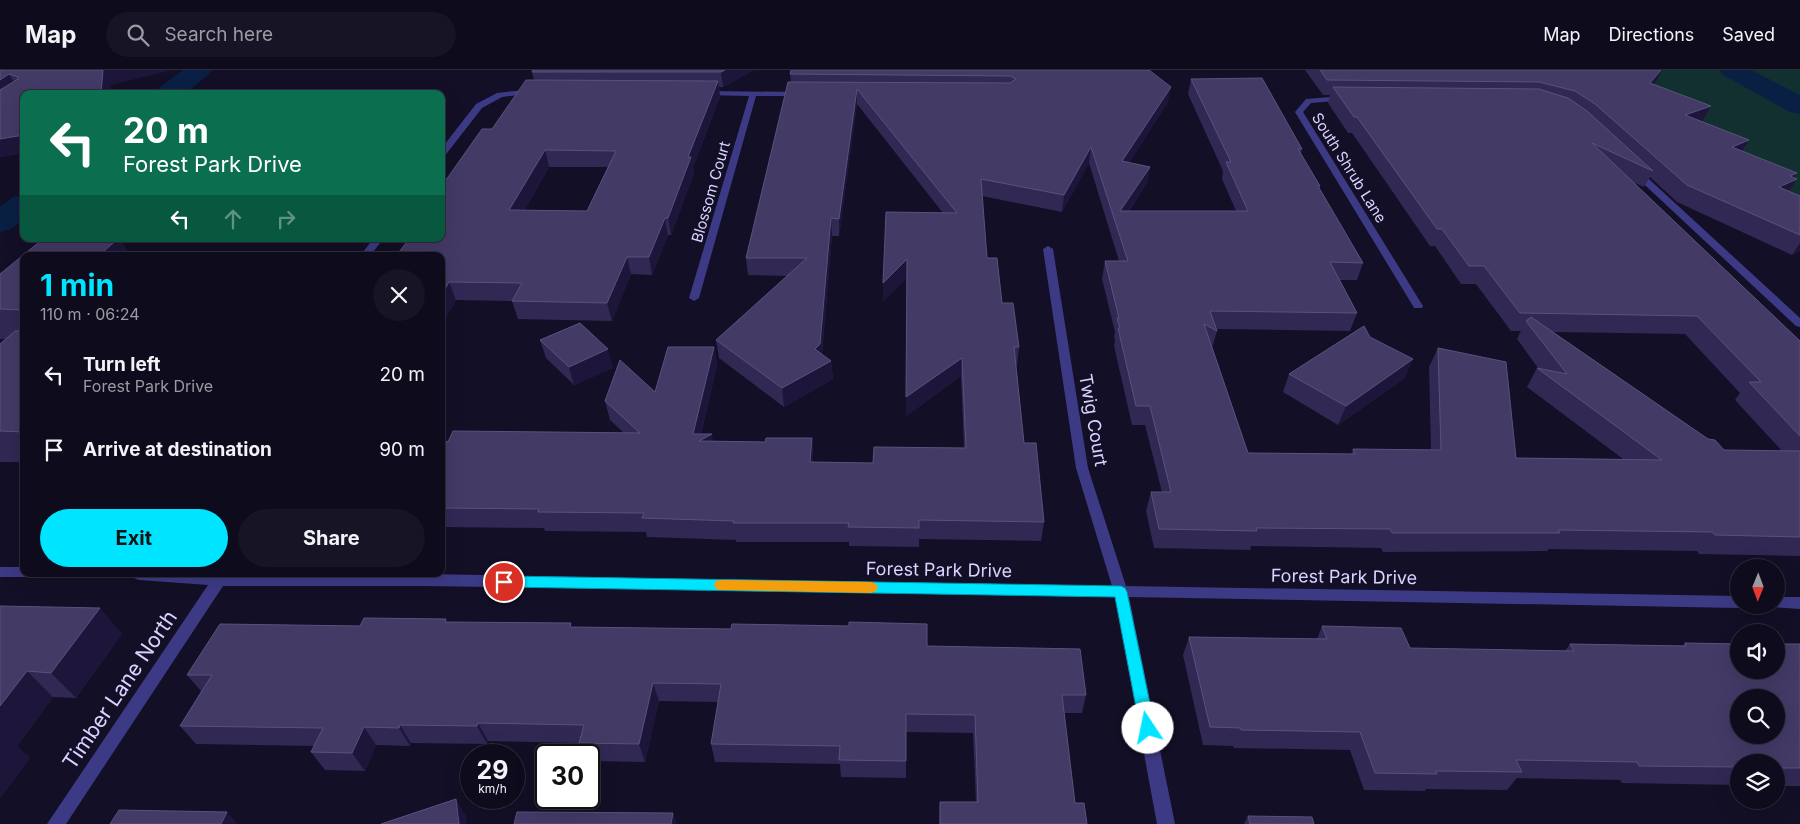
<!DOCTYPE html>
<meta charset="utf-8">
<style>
:root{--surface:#0e0b1c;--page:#171425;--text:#f1f3f6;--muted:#9b9ba3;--line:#2e2b3b;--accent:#00e5ff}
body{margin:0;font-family:Inter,sans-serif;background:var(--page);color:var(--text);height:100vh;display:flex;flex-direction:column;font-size:19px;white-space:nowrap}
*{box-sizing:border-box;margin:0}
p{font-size:16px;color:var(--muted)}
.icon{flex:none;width:28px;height:28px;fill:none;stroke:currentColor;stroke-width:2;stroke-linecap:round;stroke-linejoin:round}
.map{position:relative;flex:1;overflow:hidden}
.panel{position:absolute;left:20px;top:182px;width:425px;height:325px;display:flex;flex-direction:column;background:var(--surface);border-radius:10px;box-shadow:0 5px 20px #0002,0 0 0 1px var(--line)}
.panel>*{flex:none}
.banner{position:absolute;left:20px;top:20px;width:425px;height:152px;border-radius:10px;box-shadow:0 5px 20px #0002,0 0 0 1px var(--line);background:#0b6e4f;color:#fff;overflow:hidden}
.needle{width:32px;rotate:181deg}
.fabs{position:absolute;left:1730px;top:489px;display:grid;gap:10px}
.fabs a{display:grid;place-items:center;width:55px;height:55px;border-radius:50%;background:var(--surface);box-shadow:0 5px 20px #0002,0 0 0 1px var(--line);font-size:25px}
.speed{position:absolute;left:460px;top:674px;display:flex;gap:10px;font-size:25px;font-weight:700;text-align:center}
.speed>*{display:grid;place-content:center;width:65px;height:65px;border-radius:50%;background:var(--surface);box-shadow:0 5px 20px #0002,0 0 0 1px var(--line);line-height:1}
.speed small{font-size:12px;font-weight:400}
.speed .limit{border:2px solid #111;border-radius:8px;background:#fff;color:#111}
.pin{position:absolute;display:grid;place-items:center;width:42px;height:42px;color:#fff;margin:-21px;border:2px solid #fff;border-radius:50%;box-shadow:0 1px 5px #0007}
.me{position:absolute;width:55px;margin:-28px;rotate:349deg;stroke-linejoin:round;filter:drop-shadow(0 0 4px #0008)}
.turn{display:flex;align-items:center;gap:18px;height:105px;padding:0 20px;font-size:22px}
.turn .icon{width:65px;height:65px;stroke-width:2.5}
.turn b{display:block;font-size:35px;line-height:42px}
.lanes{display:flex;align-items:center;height:48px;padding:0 20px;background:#0003;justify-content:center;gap:25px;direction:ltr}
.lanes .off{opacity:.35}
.round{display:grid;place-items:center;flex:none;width:52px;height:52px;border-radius:26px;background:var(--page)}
.headline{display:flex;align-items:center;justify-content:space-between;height:85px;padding:0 20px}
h1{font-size:30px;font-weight:700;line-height:38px;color:var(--accent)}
.primary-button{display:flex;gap:10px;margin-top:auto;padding:10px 20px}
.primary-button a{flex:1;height:58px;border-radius:30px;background:var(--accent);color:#111;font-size:20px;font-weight:700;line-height:58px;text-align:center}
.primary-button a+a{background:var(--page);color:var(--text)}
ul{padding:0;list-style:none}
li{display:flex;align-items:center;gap:15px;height:75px;padding:0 20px}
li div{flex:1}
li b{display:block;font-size:19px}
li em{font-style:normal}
header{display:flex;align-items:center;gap:30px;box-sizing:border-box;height:70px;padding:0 25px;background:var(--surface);border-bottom:1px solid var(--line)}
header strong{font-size:24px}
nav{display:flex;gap:28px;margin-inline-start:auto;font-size:18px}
.search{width:350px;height:45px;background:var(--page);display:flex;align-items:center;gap:12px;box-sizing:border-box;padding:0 18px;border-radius:28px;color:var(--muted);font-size:19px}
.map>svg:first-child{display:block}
.green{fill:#12302f}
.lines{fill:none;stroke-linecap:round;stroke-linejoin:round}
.canal{fill:#0a1f44;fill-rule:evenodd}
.minor{fill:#3d3a85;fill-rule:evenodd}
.wall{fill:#312854;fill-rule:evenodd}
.shaded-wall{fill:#1d163a}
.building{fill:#433a66;stroke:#5a527e;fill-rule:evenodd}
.route{fill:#00e5ff;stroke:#0095a6}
.slow{fill:#f59e0b}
.labels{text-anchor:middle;stroke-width:5;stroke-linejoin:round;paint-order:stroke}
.far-street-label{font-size:15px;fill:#d9d4ff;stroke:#130f26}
.street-label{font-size:18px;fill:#d9d4ff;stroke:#130f26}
.near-street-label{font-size:21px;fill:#d9d4ff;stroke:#130f26}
</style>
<header>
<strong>Map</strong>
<div class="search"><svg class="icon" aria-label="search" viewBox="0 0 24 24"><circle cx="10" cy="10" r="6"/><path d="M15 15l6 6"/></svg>Search here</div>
<nav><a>Map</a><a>Directions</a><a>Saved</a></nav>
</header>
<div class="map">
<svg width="1800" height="754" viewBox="0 0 1800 754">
<rect width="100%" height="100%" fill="#130f26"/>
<path class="green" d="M1627,0H1800V137Z"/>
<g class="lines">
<path class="canal" d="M183,0H212L208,5L185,24H155L159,18Z
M1719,0H1751L1800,25V44L1790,42L1723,5Z
M24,125V149L11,159L0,162V137L13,127Z"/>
<path class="minor" d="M534,19L538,21L537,23L502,27L482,38L444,87L441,88V79L476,34L497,23Z
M701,21L801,22L805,24L801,26H756L699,228L694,231L689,228L749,26L704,25L700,23Z
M1344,26L1348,28L1347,30L1311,33L1303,42L1423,236L1422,238H1414L1413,236L1295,42L1306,29Z
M1635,98L1638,99L1800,248V257L1796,256L1632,103V99Z
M373,169H383L370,186H360Z
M1048,176L1053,179L1088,398L1126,516L1739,526V535H1745L1739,538L1129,527L1175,754H1157L1115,527L425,516H223L66,754H47L208,515L139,510L134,508L132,504H425L1112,516L1076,398L1043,179Z
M0,497H24V504H30L24,507H0Z
M1776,527H1800V539L1771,537L1770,535H1776Z"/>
</g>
<path class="wall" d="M0,0L111,15L24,24V83L1,87H0Z
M533,0H754L723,17H719L720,27L693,97L694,103L671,165H668L652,205L631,204L612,251L518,249L512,231L456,230L441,255V186L443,121L441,117L534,10L532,2ZM549,97H608L587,141H524Z
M1149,0L1168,32L1129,93L1150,97L1147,113L1129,141H1236L1222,109L1223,101L1188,24L1191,9L1302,79L1301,83L1320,116L1319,118L1363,193L1357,210H1339L1357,243L1350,261L1216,259L1217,261L1212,278L1248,383L1351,384L1353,379L1431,380L1429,297L1438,278L1516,388L1623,389L1527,317L1537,298H1538L1517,269L1521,261H1511L1476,214H1461L1435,176H1430L1352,63H1348L1328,33L1330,25H1323L1305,0H1662L1654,14L1702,52L1749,70L1743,81L1797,109L1789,121L1800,126V181L1792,185L1677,132L1650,107L1644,117L1632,112L1800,271V486L1699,484L1697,481L1549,479L1547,481L1383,482L1381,478L1251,476L1250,480L1154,478L1146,441L1151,422H1162L1145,355H1132L1114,276L1115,271L1114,266L1115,262L1102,209L1105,191H1119L1089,93L1062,142L982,126L987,188L1002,233L1019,277L1017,295H1016L1024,373L1044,452L1041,471L919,469V477L849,476V472H736V470L647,467L646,462L545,461L544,458L441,457V371L624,363L610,350L605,331L655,322L714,277L717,295L701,364L713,371L765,372L812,368L813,387V392L873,393L964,378L961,306L906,346L907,207L883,231V213L943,143L857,34L839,166H832L822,284L831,291L833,309L784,337L719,288L716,270L788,206L748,205L746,188L791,12L790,4ZM1553,262L1685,264L1740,323L1735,330L1782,381L1724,380Z
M43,169H120L130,186H24V392H0V274L5,269H0V204Z
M1370,267L1405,308L1338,355L1283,322L1289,304Z
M540,270L613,298L574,315L546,288Z
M0,536L122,564L76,628L53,627L17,676L30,688L0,728Z
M447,552L572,557L927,576L1086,625L1082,643H1064L1075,733L1087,754H939L940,732H976L973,663L906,662V708L841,707L840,694L715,692L711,674L718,632L659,631L645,692L589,691V685H584L579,673L488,671L487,674L411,673L410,676L376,675L365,701L325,700L311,682L314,676L196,674L180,656L201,621L187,605L360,556Z
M1322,556L1410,578L1565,581L1570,574L1682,576L1685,573L1800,574V716H1776V692H1739V715L1622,713L1620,710L1517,708L1507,720L1426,719L1425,721L1364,720L1350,680L1234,678L1233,676L1203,675L1183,585L1189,567L1317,569Z
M1248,746L1314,754H1244Z"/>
<path class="shaded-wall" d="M102,0H172L111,15L110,24H101Z
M725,0H754L723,17L721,2Z
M1661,0H1662L1655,13L1642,28L1650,13Z
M9,4L18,19L0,32V10Z
M718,11L720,27L693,97L694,103L671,165L668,148L688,87Z
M1171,17L1168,32L1120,108L1122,91Z
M857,19V34L839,166V149Z
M1711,36L1702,52L1676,61L1685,45Z
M24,65V83L1,87L0,86V69Z
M1749,70L1739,87L1732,77Z
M1091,77L1089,93L1062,142L1064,125Z
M545,80L549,97L514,158L509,140Z
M1150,97L1147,113L1117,158L1120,141Z
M1797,103L1792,111L1797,109L1786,126L1779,117L1790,106Z
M665,148L668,165L652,205L649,187Z
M831,148L832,166L821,292L815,279Z
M118,169H120L130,186H98Z
M1800,173V181L1792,185Z
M627,187L631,204L612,251L607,233Z
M907,189V207L883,231V213Z
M449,212L456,230L441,255V226Z
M714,277L717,295L699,371L712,364L715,383L696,382L693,364Z
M608,279L613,298L574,315L569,297Z
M962,288L961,306L906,346V327Z
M1413,289L1405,308L1338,355L1346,336Z
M831,291L833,309L784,337L782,318Z
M812,368L813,387L811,411L810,392Z
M100,538L122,564L76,628L51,603Z
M27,601L53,627L17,676L30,688L0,728V636Z
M653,613L659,631L645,692L639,674Z
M478,653L488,671L487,674L477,656Z
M400,655L411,673L410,676L399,658Z
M364,657L376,675L365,701L352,683Z
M456,729L466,746L467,754H459Z
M227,742L238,754H221Z
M673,743L677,754H671Z"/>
<path class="building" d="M0,0H103L101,24H24V65L0,69V20L18,9V7L9,4L0,10Z
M533,0H725L721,2H532Z
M791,0H1149L1171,17L1122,91L1150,97L1120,141H1248L1226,92H1231L1191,9L1262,8L1302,79H1298L1320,116H1318L1363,193L1330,192L1357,243L1210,241L1217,261L1204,254L1248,383L1355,384L1353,379L1441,380L1438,278L1506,292L1516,388L1662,390L1537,298L1567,304L1526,251L1531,247L1708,369L1715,370L1724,380L1800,381V467L1715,465L1712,462L1558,460L1560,463H1392L1390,459L1256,458L1257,461L1159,459L1151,422H1171L1150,336H1136L1118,258H1120L1117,248H1119L1105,191H1128L1091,77L1064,125L981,109L987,188H997L1002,233H1013L1019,277H1014L1024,373H1036L1044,452L919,450V458L848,457L849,453H733L734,451L642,448L644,443L538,442L539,439L441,438V371L448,372L453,361L640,363L605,331L620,290L655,322L668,277H714L693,364H712L699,371L765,372L766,368H812L810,392L873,393L874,377L966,378L962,288L906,327L907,189L883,213L886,142L957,143L857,19L839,149L831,148L820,274L815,279L831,291L782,318L716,270L807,188H746L788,12L1010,13L1016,9L1010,6L790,4Z
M1320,0H1661L1650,13L1711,36L1685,45L1749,70L1732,77L1797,103L1790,106L1797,109L1779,117L1800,126V165L1687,115L1595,34L1575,21L1539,12L1327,10Z
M526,10L718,11L688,87H691L668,148H665L649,187H627L607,233L512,231L522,213L449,212L441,226V186H396L409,169H441V123L445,117H441L482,59H492ZM545,80L616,81L587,141L509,140Z
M1333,17L1539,19L1568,28L1587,41L1653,101L1592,73L1800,271V366L1749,312H1761L1697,246L1520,243L1484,196H1469L1442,159H1437L1357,47H1354Z
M43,169H118L98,186H24V240L0,239V204Z
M580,253L608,279L569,297L540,270Z
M1364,256L1370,267L1413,289L1346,336L1289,304Z
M15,261H24V362L0,361V274Z
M0,536L100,538L51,603L27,601L0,636Z
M364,548L446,549L445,552L571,553L570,557L731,559L732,554L849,556V552L927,554V576L1080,579L1086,625H1062L1075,733H1084L1087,754H940V732H978L975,645L906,644V691L839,690L840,676L711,674L721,614L653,613L639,674L579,673L584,655L478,653L477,656L400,655L399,658L364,657L352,683L311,682L323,658L180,656L212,605H187L220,554L360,556Z
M1322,556L1401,558L1410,578L1574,581L1570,574L1686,576L1685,573L1739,574V600H1776V574H1800V698H1776V692H1739V697L1639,696L1637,692L1516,690L1522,702L1436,701L1437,704L1375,703L1360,662L1241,660V658L1210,657L1189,567L1327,569ZM1739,628H1776V665H1739Z
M456,729L459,754H381Z
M119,740L227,742L221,754H110Z
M517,742L673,743L671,754H514Z
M1248,746L1312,747L1314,754H1250Z"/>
<path class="route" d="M504,506L1121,516L1125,518L1127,522L1155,658L1153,663L1148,665L1143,663L1140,658L1115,527L504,517L500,515L498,512L500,508Z"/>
<path class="slow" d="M720,510L871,512L876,514L878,517L876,521L871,523L720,520L716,519L714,515L716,511Z"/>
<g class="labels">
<g class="far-street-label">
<text transform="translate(1349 98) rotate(58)" y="5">South Shrub Lane</text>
<text transform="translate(711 122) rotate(-74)" y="5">Blossom Court</text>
</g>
<g class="street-label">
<text transform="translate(1093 350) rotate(80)" y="6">Twig Court</text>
<text transform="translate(939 500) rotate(1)" y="6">Forest Park Drive</text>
<text transform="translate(1344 507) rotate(1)" y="6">Forest Park Drive</text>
</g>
<g class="near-street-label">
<text transform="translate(120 620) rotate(-56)" y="7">Timber Lane North</text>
</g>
</g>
</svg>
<div class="fabs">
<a><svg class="needle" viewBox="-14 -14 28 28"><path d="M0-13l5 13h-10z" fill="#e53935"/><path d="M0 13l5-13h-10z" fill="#9b9ba3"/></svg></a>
<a><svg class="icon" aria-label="sound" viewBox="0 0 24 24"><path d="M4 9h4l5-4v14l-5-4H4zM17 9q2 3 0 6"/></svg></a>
<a><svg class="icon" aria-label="search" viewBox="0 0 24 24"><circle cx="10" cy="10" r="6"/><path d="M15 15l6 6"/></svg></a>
<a><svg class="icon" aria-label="layers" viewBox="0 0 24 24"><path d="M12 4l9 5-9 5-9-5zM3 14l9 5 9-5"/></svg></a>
</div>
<div class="speed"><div>29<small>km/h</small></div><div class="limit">30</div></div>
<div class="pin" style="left:504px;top:512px;background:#d93025"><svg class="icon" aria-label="arrive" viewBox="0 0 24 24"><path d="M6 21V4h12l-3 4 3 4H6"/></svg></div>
<svg class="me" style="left:1148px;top:658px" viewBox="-20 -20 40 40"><circle r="19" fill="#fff"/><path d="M0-13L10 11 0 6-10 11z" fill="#00e5ff"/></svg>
<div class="banner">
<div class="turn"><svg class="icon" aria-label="left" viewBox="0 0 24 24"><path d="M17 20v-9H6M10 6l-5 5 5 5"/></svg><div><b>20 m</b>Forest Park Drive</div></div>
<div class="lanes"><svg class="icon" aria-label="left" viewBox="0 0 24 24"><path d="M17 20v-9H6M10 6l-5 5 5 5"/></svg><svg class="icon off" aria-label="ahead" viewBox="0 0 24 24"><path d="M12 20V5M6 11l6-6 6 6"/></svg><svg class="icon off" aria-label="right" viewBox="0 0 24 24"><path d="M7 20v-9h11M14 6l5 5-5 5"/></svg></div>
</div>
<section class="panel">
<div class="headline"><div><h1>1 min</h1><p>110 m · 06:24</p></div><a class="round"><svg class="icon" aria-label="close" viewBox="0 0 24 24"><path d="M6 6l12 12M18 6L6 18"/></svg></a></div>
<ul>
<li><svg class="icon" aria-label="left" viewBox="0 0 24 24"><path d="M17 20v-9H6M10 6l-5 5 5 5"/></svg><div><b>Turn left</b><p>Forest Park Drive</p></div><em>20 m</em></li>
<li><svg class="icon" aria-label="arrive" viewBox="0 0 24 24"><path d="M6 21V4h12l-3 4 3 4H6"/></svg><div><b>Arrive at destination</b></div><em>90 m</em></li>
</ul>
<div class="primary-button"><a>Exit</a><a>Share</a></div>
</section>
</div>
